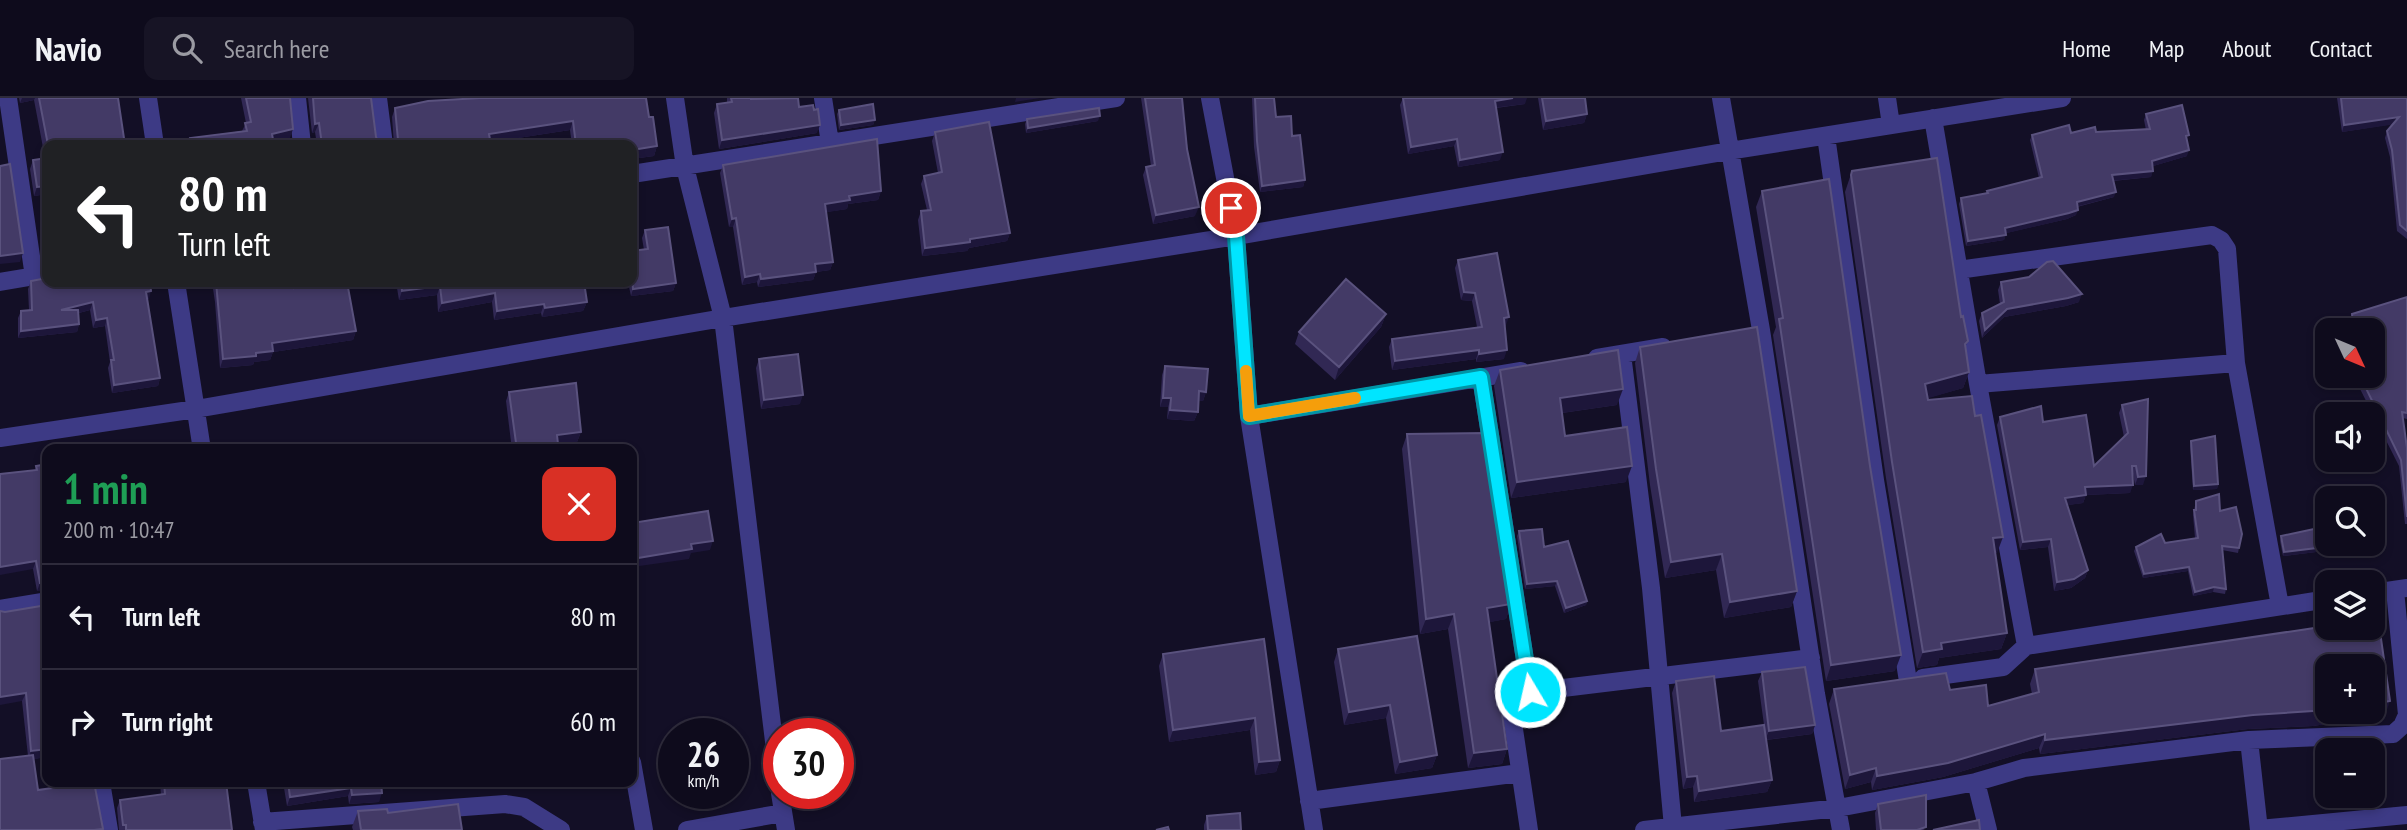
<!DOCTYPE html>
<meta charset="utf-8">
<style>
:root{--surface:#0e0b1c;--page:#171425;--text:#f1f3f6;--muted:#9b9ba3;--line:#2e2b3b}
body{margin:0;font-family:"PT Sans Narrow",sans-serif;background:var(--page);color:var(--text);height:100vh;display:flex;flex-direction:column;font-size:26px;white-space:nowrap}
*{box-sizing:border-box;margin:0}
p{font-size:23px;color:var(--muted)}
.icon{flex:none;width:38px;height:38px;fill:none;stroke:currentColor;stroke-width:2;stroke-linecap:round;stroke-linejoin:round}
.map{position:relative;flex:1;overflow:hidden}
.panel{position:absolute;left:42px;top:346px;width:595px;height:343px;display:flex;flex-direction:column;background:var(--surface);border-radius:14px;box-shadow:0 4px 10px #0003,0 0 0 2px var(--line)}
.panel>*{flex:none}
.guide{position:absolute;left:42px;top:42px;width:595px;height:147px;border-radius:14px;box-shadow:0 4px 10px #0003,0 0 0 2px var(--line);background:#202124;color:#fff;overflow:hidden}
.needle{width:46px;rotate:134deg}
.tools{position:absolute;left:2315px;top:220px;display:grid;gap:14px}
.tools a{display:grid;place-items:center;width:70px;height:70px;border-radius:14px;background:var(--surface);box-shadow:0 4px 10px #0003,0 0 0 2px var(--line);font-size:35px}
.speed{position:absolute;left:658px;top:620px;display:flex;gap:14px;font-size:35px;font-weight:700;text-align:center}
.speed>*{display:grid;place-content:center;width:91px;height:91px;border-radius:50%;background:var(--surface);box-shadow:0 4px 10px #0003,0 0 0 2px var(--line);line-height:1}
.speed small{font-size:18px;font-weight:400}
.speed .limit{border:10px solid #d22;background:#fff;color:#111}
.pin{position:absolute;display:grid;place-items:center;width:60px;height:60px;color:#fff;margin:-30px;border:4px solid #fff;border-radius:50%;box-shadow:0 2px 7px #0007}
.me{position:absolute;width:77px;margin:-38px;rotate:351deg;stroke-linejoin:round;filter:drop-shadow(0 0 5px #0008)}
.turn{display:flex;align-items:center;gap:24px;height:147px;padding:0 21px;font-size:32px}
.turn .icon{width:91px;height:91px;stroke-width:2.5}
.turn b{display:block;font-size:49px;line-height:60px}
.round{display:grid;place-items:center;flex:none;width:74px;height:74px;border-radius:14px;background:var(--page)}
.headline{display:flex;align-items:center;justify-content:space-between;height:119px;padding:0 21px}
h1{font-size:42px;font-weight:700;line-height:52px;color:#1e9e55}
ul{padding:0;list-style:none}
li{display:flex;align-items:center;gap:21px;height:105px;padding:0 21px;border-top:2px solid var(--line)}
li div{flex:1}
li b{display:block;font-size:26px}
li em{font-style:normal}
header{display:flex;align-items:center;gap:42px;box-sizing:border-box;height:98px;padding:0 35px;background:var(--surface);border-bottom:2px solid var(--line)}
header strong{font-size:33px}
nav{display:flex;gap:38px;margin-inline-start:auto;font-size:24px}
.search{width:490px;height:63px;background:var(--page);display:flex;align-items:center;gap:18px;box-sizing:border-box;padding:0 24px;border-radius:14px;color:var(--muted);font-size:26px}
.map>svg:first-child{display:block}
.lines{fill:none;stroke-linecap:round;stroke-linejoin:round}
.minor{stroke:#3d3a85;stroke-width:18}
.wall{fill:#312854}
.shaded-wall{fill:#1d163a}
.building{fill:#433a66;stroke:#5a527e;stroke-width:2}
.route-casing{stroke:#0095a6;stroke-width:18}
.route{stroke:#00e5ff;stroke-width:12}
.slow{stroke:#f59e0b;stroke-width:12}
</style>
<header>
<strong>Navio</strong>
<div class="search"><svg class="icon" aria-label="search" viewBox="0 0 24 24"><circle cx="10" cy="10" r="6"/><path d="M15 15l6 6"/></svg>Search here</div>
<nav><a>Home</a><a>Map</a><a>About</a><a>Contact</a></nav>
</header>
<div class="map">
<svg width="2407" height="732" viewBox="0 0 2407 732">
<rect width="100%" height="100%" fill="#130f26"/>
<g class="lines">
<path class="minor" d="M8,0L34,179
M148,0L155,47
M297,0L302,47
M378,0L384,47
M675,0L685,69L723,220L779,685
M823,0L830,45
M1210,0L1236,138L1249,318L1314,732
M1721,0L1761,232L1816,596L1841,732
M1887,0L1891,27
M1933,20L1978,286L2026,548
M1826,38L1875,382L1908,583
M632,76L1116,0
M1958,172L2212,137L2221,142L2227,151L2236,265L2280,508
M0,184L47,176
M176,184L202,352
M1622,256L1651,490L1673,729
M1597,260L1663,249
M1481,279L1530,594
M1978,286L2236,265
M1249,318L1521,273
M0,340L196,311L723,220L1236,138L1729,53L2062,0
M2373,495L2407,490
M0,511L47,503
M1923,580L2003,569L2026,548L2328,501
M2249,642L2259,732
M632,664L644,732
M101,684L109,732
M256,684L264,732
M1976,684L1988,732
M780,695L786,732
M1309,703L1520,675
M262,724L505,706L524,709L561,732
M2259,731L2407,717
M687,732L783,715
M1529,732L1511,611L1518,600L1530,594L1811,560
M1644,732L1838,710L1976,684L2024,670L2249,642L2393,636L2402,628L2407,617L2395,492"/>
</g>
<path class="wall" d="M19,0H118L47,47V96L34,98L30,71L33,62L45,60L34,2L20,5Z
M241,0H290V40L273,44L274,47H187L190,40L242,33L246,25Z
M308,0H371L376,39L379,45L383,47H317L315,34L312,35Z
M727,0H751V1L799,9L817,35L719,51L714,15L717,6L727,5Z
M1141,0H1182L1195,118L1153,126L1143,77L1146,69L1151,68Z
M1252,0H1274L1276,19L1292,38L1305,82L1303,89L1260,94L1254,49Z
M1403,0L1525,6L1496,10L1500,62L1458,69L1454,48L1408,56L1400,7Z
M1538,0H1585L1587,16L1584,25L1543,32Z
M2337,0H2407V141L2397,133L2390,59L2385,40L2387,33L2393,26L2342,34Z
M395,10L649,19L657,48L654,58L632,61V47H572L570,32L491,44V47H394L392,19Z
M839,12L875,22L873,27L839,32L837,16Z
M2146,16L2187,43V58L2153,68L2151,79L2113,83L2114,99L2077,109L2076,117L2067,121L2006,135L2004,142L1966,148L1959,106L1961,100L1986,96L1987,93L2039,80L2030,42L2032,37L2146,32L2144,22Z
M1027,21L1098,23L1026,35L1025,26Z
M935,34L1010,135L1007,143L969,150L967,153L922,158L918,122L921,113L927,112L921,86L924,78L938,75L932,43Z
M723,67L881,93L878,102L848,106L847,111L826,114L833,164L830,172L816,174L813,182L758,189L757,184L742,187L733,129H729L720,75Z
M1852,73L1961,219L1968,243L1965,249L1969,274L1963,290L1927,300L1997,455H1995L2007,535L2001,551L1939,560L1937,567L1917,570L1886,380L1845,94Z
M1762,93L1895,573L1826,583L1773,237L1776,229L1756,109Z
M645,132L676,185L673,193L631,198L628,184H632V153L644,152L642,140Z
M1458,162L1506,227L1505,228L1504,261L1476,264V261L1392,272L1389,249L1392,241L1477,229L1472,203L1461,202L1455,170Z
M31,183L47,184L149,201H147L160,280L158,288L112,295L108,270L110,264L105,228L93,230L90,212L79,215V226L77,234L18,240V220L21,213L29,212L28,191Z
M212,184H293L294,190L356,233L353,242L273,254L270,262L254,264L253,267L220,270L215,204Z
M396,184H584L587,204L583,213L542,219L541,215L494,222L492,204L438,214L437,197L399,202Z
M2001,184L2079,204L2066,208L2004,219L1982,240L1979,223L1982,215L2000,206L1998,192Z
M2407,199V321L2403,320L2407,350V426H2405L2399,368L2357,285L2356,278H2373V233H2351L2350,222L2352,216Z
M1386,216L1381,229L1335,282L1295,246L1299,234Z
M1640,249L1797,493L1791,509L1724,520L1716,472L1665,480L1650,387L1635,265Z
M759,261L800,306L761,311L756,270Z
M1165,268L1206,294L1203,303L1198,302V314L1194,323L1167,321L1168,309H1160L1162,277Z
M1500,272L1617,307L1562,315L1565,338L1626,384L1511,400L1494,288Z
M509,294L581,334L577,344L557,346L555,352H512L506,303Z
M2122,307L2143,387H2135L2133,376L2130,395L2086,397L2083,405L2067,407L2088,472L2085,480L2071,490L2054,493L2048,449L2020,452L1997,327L2000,319L2043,324L2094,368L2124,339L2119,315Z
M1407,336L1492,394L1511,506L1506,521L1489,524L1507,651L1502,666L1468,670L1448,531L1420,536L1402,351Z
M2191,343L2218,386L2217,391L2193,392L2190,348Z
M36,368L47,493H37L33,471L35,372Z
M2196,403L2220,413L2239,450L2238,455L2222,452L2226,491L2225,496L2213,494L2193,498L2188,473L2143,480L2134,453L2136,449L2195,440L2193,417Z
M1519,433L1544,449L1587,503L1586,507L1564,515L1555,488L1525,491L1517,438Z
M2281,438L2333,448L2332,452L2283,458L2280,443Z
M47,507V659L33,661L38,692L103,731L102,732H0L28,658L22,603L5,514Z
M1264,541L1280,662L1276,674L1255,677L1250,632L1169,644L1159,568L1163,556Z
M1338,551L1437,657L1432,670L1395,676L1386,620L1344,627L1334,564Z
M2035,571L2385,617L2313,628L2248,631L2040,656L2039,650L1943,679L1872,692L1871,684L1845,691L1829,606L1834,591L1950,592L1988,608L2032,596L2030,586Z
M1762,574L1815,627L1812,636L1766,642L1772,682L1767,694L1694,704L1693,689L1683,691L1672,595L1676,583L1721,633L1764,627L1758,583Z
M160,684H226L232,732H119L117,710L120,702L161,697Z
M283,684H381L379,704L349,706L348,698L287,708Z
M1878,706L1925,732H1876L1875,715Z
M358,713L388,715L462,732H353L352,729Z
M1207,718L1241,732H1204V727Z"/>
<path class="shaded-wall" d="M22,0H35L34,2L20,5Z
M1016,0H1040L1015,4Z
M1513,0H1527L1525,6L1492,10L1495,3Z
M1587,16L1584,25L1543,32L1546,23Z
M1100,18L1098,23L1026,35L1028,30Z
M2399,19L2397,26L2342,34L2344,27Z
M875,22L873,27L839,32L841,27Z
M573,23L570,32L486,45L489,36Z
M319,25L315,34L312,35L315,26Z
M820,27L817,35L719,51L722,42Z
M293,31L290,40L268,45L272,36Z
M1457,41L1454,48L1408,56L1411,49Z
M657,48L654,58L632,61V52Z
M2189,52L2187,58L2150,69L2152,63Z
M1503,54L1500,62L1458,69L1460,62Z
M2153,73L2151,79L2110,83L2112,77Z
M1305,82L1303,89L1260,94L1262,88Z
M47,88V96L34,98L37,89Z
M881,93L878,102L848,106L847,111L822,115L825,106L849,98Z
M2116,94L2114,99L2075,109L2077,104Z
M1199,109L1195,118L1153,126L1156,117Z
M2078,112L2076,117L2067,121L2003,136L2005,130Z
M736,120L733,129H729L732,121Z
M1010,135L1007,143L969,150L967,153L922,158L925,150Z
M2006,137L2004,142L1966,148L1968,143Z
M23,155L20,164L0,166V158Z
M833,164L830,172L816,174L813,182L758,189L761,181L815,166Z
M760,176L757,184L742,187L745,179Z
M367,184H388L366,187Z
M676,185L673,193L631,198L633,191Z
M440,188L437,197L399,202L402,193Z
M151,193L149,201L143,202L146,194Z
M1464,194L1475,195L1472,203L1461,202Z
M495,195L492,204L438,214L442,205Z
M2082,196L2079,204L2066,208L2004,219L1982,240L1985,232L2007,211Z
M93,204L90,212L59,220L61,212Z
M587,204L583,213L542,219L545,210Z
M544,206L541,215L494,222L497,213Z
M1386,216L1381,229L1335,282L1339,269Z
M1509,219L1506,227L1501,228L1504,220Z
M107,220L105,228L93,230L96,222Z
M79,226L77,234L18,240L21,233Z
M356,233L353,242L273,254L270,262L254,264L253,267L220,270L223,261L256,255L272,245Z
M1479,252L1476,261L1392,272L1395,263Z
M1507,252L1504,261L1476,264L1479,256Z
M1969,274L1963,290L1919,303L1925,286Z
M160,280L158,288L112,295L114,287Z
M1623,291L1617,307L1554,316L1560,300Z
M1199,293L1206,294L1203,303L1196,302Z
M803,297L800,306L761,311L764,302Z
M1163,300H1171L1168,309H1160Z
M1170,312L1198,314L1194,323L1167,321Z
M581,334L577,344L557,346L555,352H544L546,347L557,337Z
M1632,368L1626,384L1511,400L1517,384Z
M2146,378L2143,387H2135L2138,379Z
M2218,386L2217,391L2193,392L2194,388Z
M2133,387L2130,395L2086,397L2083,405L2062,408L2065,400L2085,389Z
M2003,439L1997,455L1987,456L1993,440Z
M2051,441L2048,449L2020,452L2023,444Z
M713,443L710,452L691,455L689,461L632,469V461L691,446Z
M2333,448L2332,452L2283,458L2284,454Z
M1722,456L1716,472L1665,480L1671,464Z
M36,463L33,471L0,477V469Z
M2189,469L2188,473L2143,480L2144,476Z
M2088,472L2085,480L2071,490L2054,493L2057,484Z
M1557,483L1555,488L1525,491L1527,486Z
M40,485H47V493H37Z
M2214,489L2213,494L2193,498L2195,494Z
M1797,493L1791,509L1724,520L1730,504Z
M1587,503L1586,507L1564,515L1566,510Z
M1511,506L1506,521L1481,526L1487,510Z
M1454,516L1448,531L1420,536L1426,521Z
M2007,535L2001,551L1939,560L1937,567L1917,570L1923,554L1941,545Z
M1901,557L1895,573L1826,583L1831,567Z
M26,595L22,603L0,607V599Z
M2390,603L2385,617L2313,628L2248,631L2040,656L2045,642L2253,617L2328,612V614H2373V606Z
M1390,607L1386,620L1344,627L1349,614Z
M1255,620L1250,632L1169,644L1173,632Z
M1815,627L1812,636L1765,642L1769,633Z
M2045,636L2039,650L1943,679L1872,692L1877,678Z
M47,651V659L28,662L31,653Z
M1507,651L1502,666L1468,670L1474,655Z
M1437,657L1432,670L1395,676L1400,664Z
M1280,662L1276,674L1255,677L1259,664Z
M1876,670L1871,684L1845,691L1850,677Z
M1697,678L1693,689L1683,691L1687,679Z
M1772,682L1767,694L1694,704L1699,693Z
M351,690L348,698L287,708L290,699Z
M382,695L379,704L349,706L352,697Z"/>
<path class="building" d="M39,0H118L125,47H48Z
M246,0H290L293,31L272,36L274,47H191L190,40L247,33L245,25L251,24Z
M313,0H371L376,39L379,45L383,47H322L319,25L315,26Z
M480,0H646L649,19H653L657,48L632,52V47H576L573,23L489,36L491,47H424V46L416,47H394L398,42L395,10L428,3Z
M731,0H751V1L798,0L799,9L813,7L814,12L818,11L820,27L722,42L717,6L732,4Z
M1145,0H1182L1187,51L1199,109L1156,117L1146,69L1155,67Z
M1255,0H1274L1276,19L1291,18L1292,38L1300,37L1305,82L1262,88L1257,43Z
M1403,0H1513L1495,3L1503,54L1460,62L1457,41L1411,49Z
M1542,0H1585L1587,16L1546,23Z
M2341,0H2407V133L2400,127L2392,52L2387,33L2399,19L2344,27Z
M873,6L875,22L841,27L839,12Z
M2182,7L2189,37L2186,38L2189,52L2152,63L2153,73L2112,77L2116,94L2077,104L2078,112L2069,115L2005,130L2006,137L1968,143L1961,100L1988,95L1987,93L2042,79L2032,37L2069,27L2071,35L2095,29L2096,34L2150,31L2146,16Z
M1099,10L1100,18L1028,30L1027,21Z
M989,24L1010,135L970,141V144L925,150L921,113L931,112L924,78L942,74L935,34Z
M877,41L881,93L849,98L850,102L825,106L833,164L815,166L816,174L761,181L760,176L745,179L736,120L732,121L723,67Z
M47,60V88L37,89L33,62Z
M1937,60L1961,219L1963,218L1968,243L1965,246L1969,274L1925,286L1928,302L1972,298L1975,318L1981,317L2003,439L1993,440L2007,535L1941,545L1942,551L1923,554L1892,364L1851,77L1852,73Z
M10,66L23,155L0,158V68Z
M1829,81L1870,368L1901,557L1831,567L1779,221L1783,220L1762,93Z
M668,129L676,185L633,191L632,180V153L648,151L645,132Z
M1497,155L1509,219L1504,220L1507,252L1479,256V252L1395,263L1392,241L1482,229L1475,195L1464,194L1458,162Z
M2053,163L2082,196L2068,200L2007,211L1985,232L1982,215L2004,204L2001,184L2029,179L2047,164Z
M47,180V184H150L151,193L146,194L160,280L114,287L111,262H114L107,220L96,222L93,204L61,212H78L79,226L21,233V213L32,212L31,183Z
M1346,181L1386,216L1339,269L1299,234Z
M216,184H293L294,190L330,184H347L356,233L272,245L273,253L256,255V258L223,261Z
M401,184H584L587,204L545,210L544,206L497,213L495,195L442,205L440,188L402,193Z
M2407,199V315L2402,314L2407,350V419L2401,362L2360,278H2373V233H2354L2352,216Z
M1757,229L1797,493L1730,504L1722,456L1671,464L1656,371L1640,249Z
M1618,252L1623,291L1560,300L1565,338L1627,329L1632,368L1517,384L1500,272Z
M798,256L803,297L764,302L759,261Z
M1165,268L1208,271L1206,294L1199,293L1198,314L1170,312L1171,300H1163Z
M576,285L581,334L557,337L558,346L546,347V352H517L509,294Z
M2148,301L2146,378L2138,379L2136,368H2132L2133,387L2085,389L2086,397L2065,400L2088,472L2074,481L2057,484L2051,441L2023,444L2000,319L2041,308L2043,324L2086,317L2094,368L2128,335L2122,307Z
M1486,335L1494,388H1491L1498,426L1500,425L1508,478H1507L1511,506L1487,510L1507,651L1474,655L1454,516L1426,521L1407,336Z
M2215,338L2218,386L2194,388L2191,343Z
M171,348L172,352H146Z
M47,366V485H40L36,463L0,469V376L37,372L36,368Z
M2219,396L2220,413L2236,409L2242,436L2239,450L2222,448L2226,491L2214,489L2195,494L2189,469L2144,476L2136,449L2161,436L2165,445L2198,440L2194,412H2196V403Z
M708,413L713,443L691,446L692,451L632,461V425Z
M2328,428V446H2333V448L2284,454L2281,438Z
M1542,431L1544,449L1568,443L1587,503L1566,510L1557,483L1527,486L1519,433Z
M47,507V651L31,653L26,595L0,599V513L5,514Z
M2378,520L2390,603L2373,606V569H2328V612L2253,617L2045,642V636L1948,665L1877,678L1876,670L1850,677L1834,591L1946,575L1950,592L1986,587L1988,608L2039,594L2035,571L2328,528V530H2373V521Z
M1417,538L1437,657L1400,664L1390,607L1349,614L1338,551Z
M1264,541L1280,662L1259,664L1255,620L1173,632L1163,556Z
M1805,569L1815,627L1769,633L1762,574Z
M1714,578L1721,633L1764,627L1772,682L1699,693L1697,678L1687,679L1676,583Z
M33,657L38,692L94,684L103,731L94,732H0V661Z
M164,684H226L232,732H126V727H123L120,702L165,696Z
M288,684H381L382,695L352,697L351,690L290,699Z
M1926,697V729L1917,732H1881L1878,706Z
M458,706L462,732H361L358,713L387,711L388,715Z
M1240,715L1241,732H1208L1207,718Z
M1979,722L1980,732H1933Z
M1168,729L1169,732H1156Z"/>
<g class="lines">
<g class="route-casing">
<path id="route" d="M1231,110L1236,138L1249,318L1481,279L1530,594"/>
</g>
<use href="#route" class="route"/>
<path class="slow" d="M1246,273L1249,318L1355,300"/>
</g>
</svg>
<div class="tools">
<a><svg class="needle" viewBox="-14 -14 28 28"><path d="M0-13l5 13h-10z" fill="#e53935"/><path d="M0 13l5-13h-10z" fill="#9b9ba3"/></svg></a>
<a><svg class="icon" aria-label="sound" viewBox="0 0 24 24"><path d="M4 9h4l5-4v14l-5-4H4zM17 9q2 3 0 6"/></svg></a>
<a><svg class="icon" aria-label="search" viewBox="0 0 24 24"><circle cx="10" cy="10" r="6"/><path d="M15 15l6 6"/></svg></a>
<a><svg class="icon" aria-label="layers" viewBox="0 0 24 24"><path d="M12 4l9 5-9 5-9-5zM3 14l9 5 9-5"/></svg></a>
<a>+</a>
<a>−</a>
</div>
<div class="speed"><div>26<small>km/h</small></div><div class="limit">30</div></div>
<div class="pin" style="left:1231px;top:110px;background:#d93025"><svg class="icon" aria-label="arrive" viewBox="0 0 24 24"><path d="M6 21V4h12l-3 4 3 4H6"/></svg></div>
<svg class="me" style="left:1530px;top:594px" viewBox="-20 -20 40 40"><circle r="17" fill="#00e5ff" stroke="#fff" stroke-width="3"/><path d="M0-11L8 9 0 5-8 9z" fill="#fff"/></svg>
<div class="guide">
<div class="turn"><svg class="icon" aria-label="left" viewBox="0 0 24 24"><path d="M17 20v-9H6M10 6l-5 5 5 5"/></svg><div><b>80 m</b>Turn left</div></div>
</div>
<section class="panel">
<div class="headline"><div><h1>1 min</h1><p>200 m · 10:47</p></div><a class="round" style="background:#d93025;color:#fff"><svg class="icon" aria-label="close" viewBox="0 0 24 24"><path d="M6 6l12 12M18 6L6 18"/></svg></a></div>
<ul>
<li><svg class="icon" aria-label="left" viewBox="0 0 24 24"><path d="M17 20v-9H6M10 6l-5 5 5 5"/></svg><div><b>Turn left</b></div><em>80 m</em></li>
<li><svg class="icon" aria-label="right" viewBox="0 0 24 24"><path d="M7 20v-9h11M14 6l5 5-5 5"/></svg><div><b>Turn right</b></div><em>60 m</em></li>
</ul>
</section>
</div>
